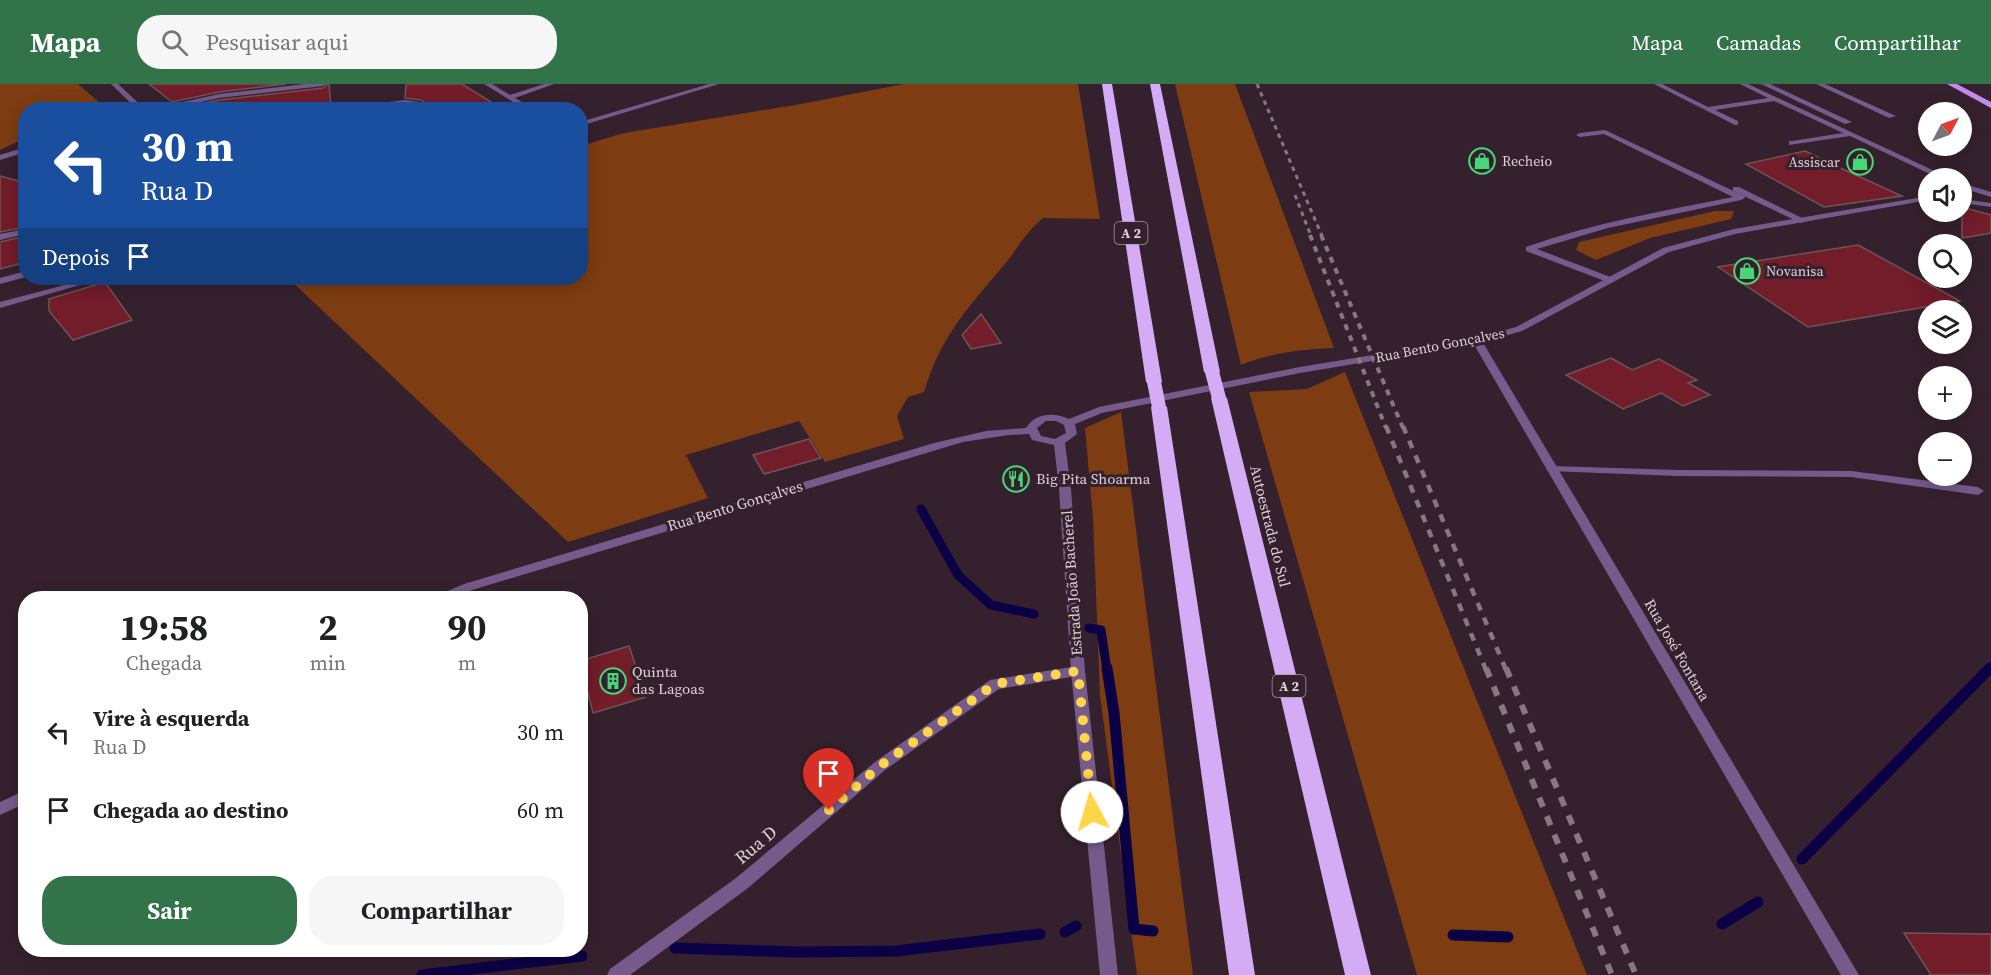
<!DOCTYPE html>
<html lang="pt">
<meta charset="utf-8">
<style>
:root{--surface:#fff;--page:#f6f6f6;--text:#202124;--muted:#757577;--accent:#32734a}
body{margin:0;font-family:"Source Serif 4",serif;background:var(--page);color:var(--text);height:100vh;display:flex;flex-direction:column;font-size:22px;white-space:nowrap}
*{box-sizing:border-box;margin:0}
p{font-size:20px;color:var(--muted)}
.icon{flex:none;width:33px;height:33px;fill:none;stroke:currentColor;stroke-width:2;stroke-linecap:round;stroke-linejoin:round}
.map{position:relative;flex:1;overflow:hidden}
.drawer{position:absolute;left:18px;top:507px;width:570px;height:366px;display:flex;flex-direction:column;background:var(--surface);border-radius:24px;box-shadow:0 3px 15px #0003}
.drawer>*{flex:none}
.hud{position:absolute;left:18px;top:18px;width:570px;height:183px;border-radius:24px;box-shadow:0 3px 15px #0003;background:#1a4fa0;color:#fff;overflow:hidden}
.needle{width:39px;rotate:49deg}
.tools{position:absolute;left:1918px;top:18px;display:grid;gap:12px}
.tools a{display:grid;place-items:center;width:54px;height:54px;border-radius:50%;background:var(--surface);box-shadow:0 3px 15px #0003;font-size:30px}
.pin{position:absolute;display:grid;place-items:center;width:51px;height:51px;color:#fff;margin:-62px -26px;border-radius:50% 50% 50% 0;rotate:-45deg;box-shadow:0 0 6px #0007}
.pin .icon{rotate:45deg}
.me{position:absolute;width:66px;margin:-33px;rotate:354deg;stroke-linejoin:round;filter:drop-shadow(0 0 4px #0008)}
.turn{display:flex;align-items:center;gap:21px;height:126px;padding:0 24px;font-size:27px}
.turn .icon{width:78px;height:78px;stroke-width:2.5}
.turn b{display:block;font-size:42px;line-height:51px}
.then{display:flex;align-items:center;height:57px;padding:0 24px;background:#0003;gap:12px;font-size:22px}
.eta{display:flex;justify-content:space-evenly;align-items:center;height:102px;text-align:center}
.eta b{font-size:36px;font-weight:700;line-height:42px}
.primary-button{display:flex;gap:12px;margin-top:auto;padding:12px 24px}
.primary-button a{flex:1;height:69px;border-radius:24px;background:var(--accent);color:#fff;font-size:24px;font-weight:700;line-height:69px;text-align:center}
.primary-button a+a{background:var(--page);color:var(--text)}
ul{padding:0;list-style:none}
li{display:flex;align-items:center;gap:18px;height:78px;padding:0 24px}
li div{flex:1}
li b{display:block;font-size:22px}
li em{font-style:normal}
header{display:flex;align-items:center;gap:36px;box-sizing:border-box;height:84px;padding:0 30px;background:var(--accent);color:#fff}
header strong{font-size:28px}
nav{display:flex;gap:33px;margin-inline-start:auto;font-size:21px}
.search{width:420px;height:54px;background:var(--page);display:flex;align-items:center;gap:15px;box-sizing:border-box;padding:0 21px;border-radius:24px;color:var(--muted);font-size:22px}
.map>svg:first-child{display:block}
.green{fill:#7d3c11}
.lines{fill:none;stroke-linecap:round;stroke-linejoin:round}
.stream-far1{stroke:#0b0045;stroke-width:9}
.stream{stroke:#0b0045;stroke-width:11}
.building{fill:#731c2a;stroke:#6f5455;stroke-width:1.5}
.service{fill:#755a8b;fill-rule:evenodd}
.minor{fill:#755a8b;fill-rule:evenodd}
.tertiary{fill:#755a8b;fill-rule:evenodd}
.primary{fill:#c289ef;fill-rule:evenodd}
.motorway{fill:#d3acf5;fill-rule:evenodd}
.rail-far3{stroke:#887781;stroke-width:3;stroke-dasharray:4.5 4.5;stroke-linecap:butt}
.rail-far2{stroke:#887781;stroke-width:4;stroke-dasharray:6 6;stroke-linecap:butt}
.rail-far1{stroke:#887781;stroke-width:4.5;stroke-dasharray:8 8;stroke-linecap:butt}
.rail{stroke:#887781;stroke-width:6;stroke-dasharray:10 10;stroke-linecap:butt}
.motorway-bridge{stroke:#d3acf5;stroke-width:14}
.route{stroke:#ffd54a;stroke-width:10;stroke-dasharray:0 18}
.labels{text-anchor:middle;stroke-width:6;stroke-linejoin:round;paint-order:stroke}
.far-poi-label{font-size:14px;fill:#ded1d8;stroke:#35212d;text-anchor:start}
.shield{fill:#35212d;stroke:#ab9ca5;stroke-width:1.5}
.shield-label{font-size:14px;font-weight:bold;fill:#ded1d8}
.far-street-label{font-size:14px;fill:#ded1d8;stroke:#35212d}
.poi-label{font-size:15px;fill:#ded1d8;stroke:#35212d;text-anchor:start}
.street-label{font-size:15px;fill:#ded1d8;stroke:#35212d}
.near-street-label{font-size:18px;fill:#ded1d8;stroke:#35212d}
</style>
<header>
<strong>Mapa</strong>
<div class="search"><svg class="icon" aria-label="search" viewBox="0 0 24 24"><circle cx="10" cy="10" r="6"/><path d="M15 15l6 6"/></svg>Pesquisar aqui</div>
<nav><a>Mapa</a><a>Camadas</a><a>Compartilhar</a></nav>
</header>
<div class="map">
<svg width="1991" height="891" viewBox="0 0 1991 891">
<rect width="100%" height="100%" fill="#35212d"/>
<path class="green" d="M0,0H78L107,25L26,26L25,54L0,66Z
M904,0H1078L1100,135L1043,134C1021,153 1017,167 999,187C964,228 940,255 924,308L908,313L897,332L904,355L825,378L799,337L686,371L708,414L568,458L288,194H580L581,62L624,49L801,20Z
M1175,0H1235L1334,264C1303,265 1270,269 1241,281Z
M1715,127H1734L1731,135L1650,154L1596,176L1576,166L1579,158Z
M1345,288L1587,891H1417L1249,308L1307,305Z
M1121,328L1193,891H1137L1100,611L1093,435L1085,344Z"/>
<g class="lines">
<path class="stream-far1" d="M921,425L958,491L991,521L1034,530
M1089,544L1101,546L1107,586
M1988,586L1991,583"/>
<path class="stream" d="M1107,584L1114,629L1134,845L1153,847
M1802,775L1990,584
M1722,840L1758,818
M1065,848L1076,842
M1453,851L1508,853
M675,864L797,868L896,867L1040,850
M422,891L582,872"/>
</g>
<path class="building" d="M149,0H286L219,8L172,18Z
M328,0H329L331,22L304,26L181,24L219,16L323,4Z
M406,0H462L504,26H435L421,16L405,14Z
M1805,67L1834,81L1902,112L1824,123L1746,80Z
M0,92L26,99V143L0,148Z
M1962,123L1991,131V149L1962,154Z
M26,152V178L0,185V158Z
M1858,161L1960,217L1808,243L1718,183Z
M105,198L132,236L73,256L49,227V215Z
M981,230L1001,259L971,265L962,251Z
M1611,274L1632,286L1659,275L1697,296L1688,299L1710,311L1683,322L1661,309L1623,325L1566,291Z
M809,355L821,374L764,390L753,371Z
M629,562L646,613L593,629L580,577Z
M1904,849L1991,850V891H1931Z"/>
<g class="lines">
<path class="service" d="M709,0H719L580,42V38Z
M1761,0H1770L1852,38L1845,40Z
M1816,0H1825L1896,32L1889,34Z
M1605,46L1744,112L1745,114L1741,116L1608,144L1537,165L1613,194L1615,196L1610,199L1526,167V163C1593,139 1663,127 1733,113L1604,50L1580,53L1576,51L1580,49Z
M1733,103H1739L1808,137L1801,139L1733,107Z
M91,194H104L0,224V218Z
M1552,382L1678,386L1851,387L1978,403L1984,407L1978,411L1851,393L1678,392L1548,387L1546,385Z"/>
<path class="minor" d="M111,0H118L146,26H138Z
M484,0H492L510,11L544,0H554L515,14L535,26H526Z
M1654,0H1662L1708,23L1768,14L1740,0H1748L1939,89L1932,91L1850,52L1789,61V57H1792L1843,49L1774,17L1715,26L1738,37V41H1735Z
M405,16L420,18L433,26C423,26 415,20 405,20C394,20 386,26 376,26L389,18Z
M1962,99L1991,108V113L1962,104Z
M26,145V150L0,156V150Z
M26,187V193L0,200V194Z
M1477,254L1482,257L1859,891H1841L1472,257Z
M1078,582L1083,583L1085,587L1083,591L999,605L885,686L748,804L630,891H607L610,885L736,794L875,678L990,596Z"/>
<path class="tertiary" d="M305,0H326L323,2L219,14L163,26H147L219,10Z
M26,63V68L0,76V71Z
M1929,112V116L1735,150L1669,168L1522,247L1480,259L1300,289L1102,329L1075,340L1077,350L1065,359L1071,405L1085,587L1118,891H1100L1071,587L1059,405L1054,361L1032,356L1029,350L1009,351L963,358L472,506L453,514H437L438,511L464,500L934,359L986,347L1026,344C1035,329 1054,328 1069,335L1099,323L1300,283L1476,254L1516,243L1663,164L1734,145ZM1046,337H1056L1064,341L1066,349L1055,355L1041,352L1037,344Z
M1962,115L1991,119V123L1962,119Z
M26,706V719L0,731V718Z"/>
<path class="primary" d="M1947,0H1957L1991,18V24Z"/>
<path class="motorway" d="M1102,0H1112L1162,298L1154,303L1146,298Z
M1150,0H1160L1220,288L1212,293L1204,288Z
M1219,309L1227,314L1371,891H1345L1211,314Z
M1159,318L1167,323L1255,891H1229L1151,323Z"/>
<path class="rail-far3" d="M1257,0L1322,152
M1295,111L1311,152"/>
<path class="rail-far2" d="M1310,151L1386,344
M1321,151L1403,344"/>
<path class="rail-far1" d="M1386,342L1486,586
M1403,342L1506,586"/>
<path class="rail" d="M1486,584L1612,891
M1506,584L1636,891"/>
<path class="motorway-bridge" d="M1212,288L1219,314
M1154,298L1159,323"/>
</g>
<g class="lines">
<path class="route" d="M829,726L880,682L995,600L1078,587L1092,728"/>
</g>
<defs>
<g id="shop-ring" transform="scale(1.35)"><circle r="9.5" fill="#35212d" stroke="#48d778" stroke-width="1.5"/><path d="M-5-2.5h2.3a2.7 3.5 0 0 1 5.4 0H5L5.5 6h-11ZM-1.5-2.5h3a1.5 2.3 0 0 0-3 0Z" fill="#48d778"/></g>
<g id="restaurant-ring" transform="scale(1.35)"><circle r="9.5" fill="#35212d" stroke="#48d778" stroke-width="1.5"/><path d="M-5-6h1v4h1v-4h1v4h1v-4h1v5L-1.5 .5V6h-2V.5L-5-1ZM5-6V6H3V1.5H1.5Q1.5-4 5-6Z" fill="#48d778"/></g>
<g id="building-ring" transform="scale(1.35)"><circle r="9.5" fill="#35212d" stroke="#48d778" stroke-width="1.5"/><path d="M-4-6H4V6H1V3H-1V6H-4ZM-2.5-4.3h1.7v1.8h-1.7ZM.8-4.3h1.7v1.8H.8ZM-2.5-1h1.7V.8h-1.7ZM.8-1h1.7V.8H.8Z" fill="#48d778"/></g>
</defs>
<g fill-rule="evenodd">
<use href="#shop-ring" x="1482" y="77"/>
<use href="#shop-ring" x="1860" y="78"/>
<use href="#shop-ring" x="1747" y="187"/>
<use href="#restaurant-ring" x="1016" y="395"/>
<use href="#building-ring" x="613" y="597"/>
</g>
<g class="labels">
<g class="far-poi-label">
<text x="1502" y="82">Recheio</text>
<text x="1840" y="83" text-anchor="end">Assiscar</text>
<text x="1766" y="192">Novanisa</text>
</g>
<g class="shield">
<rect x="1114.5" y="138" width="33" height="22" rx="4.5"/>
<rect x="1272.5" y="591" width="33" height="22" rx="4.5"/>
</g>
<g class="shield-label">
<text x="1131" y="154">A 2</text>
<text x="1289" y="607">A 2</text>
</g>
<g class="far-street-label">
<text transform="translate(1440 261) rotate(-11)" y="5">Rua Bento Gonçalves</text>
</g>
<g class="poi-label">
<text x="1036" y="400">Big Pita Shoarma</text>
<text x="632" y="593">Quinta<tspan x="632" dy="17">das Lagoas</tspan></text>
</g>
<g class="street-label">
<text transform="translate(735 422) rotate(-17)" y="5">Rua Bento Gonçalves</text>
<text transform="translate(1270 442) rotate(76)" y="5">Autoestrada do Sul</text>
<text transform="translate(1072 499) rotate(-94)" y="5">Estrada João Bacherel</text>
<text transform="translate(1677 566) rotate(60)" y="5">Rua José Fontana</text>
</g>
<g class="near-street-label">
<text transform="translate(756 761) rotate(-40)" y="6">Rua D</text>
</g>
</g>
</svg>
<div class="tools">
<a><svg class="needle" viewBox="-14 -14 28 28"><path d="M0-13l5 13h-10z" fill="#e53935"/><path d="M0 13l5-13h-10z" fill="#757577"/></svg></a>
<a><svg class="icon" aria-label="sound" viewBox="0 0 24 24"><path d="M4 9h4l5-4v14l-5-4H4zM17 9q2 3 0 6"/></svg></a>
<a><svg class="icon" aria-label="search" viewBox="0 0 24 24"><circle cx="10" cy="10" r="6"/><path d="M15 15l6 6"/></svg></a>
<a><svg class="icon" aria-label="layers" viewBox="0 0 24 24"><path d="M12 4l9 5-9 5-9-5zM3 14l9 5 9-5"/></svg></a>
<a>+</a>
<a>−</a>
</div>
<div class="pin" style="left:829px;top:726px;background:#d93025"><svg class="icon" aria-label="arrive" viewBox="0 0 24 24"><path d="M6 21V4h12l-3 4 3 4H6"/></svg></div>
<svg class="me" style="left:1092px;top:728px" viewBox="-20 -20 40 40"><circle r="19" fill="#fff"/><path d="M0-13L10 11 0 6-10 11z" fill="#ffd54a"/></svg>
<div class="hud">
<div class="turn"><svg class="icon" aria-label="left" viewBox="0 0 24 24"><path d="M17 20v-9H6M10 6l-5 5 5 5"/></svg><div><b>30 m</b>Rua D</div></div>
<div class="then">Depois<svg class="icon" aria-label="arrive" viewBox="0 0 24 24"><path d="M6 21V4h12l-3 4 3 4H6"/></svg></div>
</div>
<section class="drawer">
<div class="eta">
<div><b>19:58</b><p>Chegada</p></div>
<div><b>2</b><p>min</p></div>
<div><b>90</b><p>m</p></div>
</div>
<ul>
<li><svg class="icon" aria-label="left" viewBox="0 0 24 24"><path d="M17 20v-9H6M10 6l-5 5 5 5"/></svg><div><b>Vire à esquerda</b><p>Rua D</p></div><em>30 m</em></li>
<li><svg class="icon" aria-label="arrive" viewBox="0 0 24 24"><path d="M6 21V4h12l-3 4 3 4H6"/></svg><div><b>Chegada ao destino</b></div><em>60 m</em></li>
</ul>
<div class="primary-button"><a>Sair</a><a>Compartilhar</a></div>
</section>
</div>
